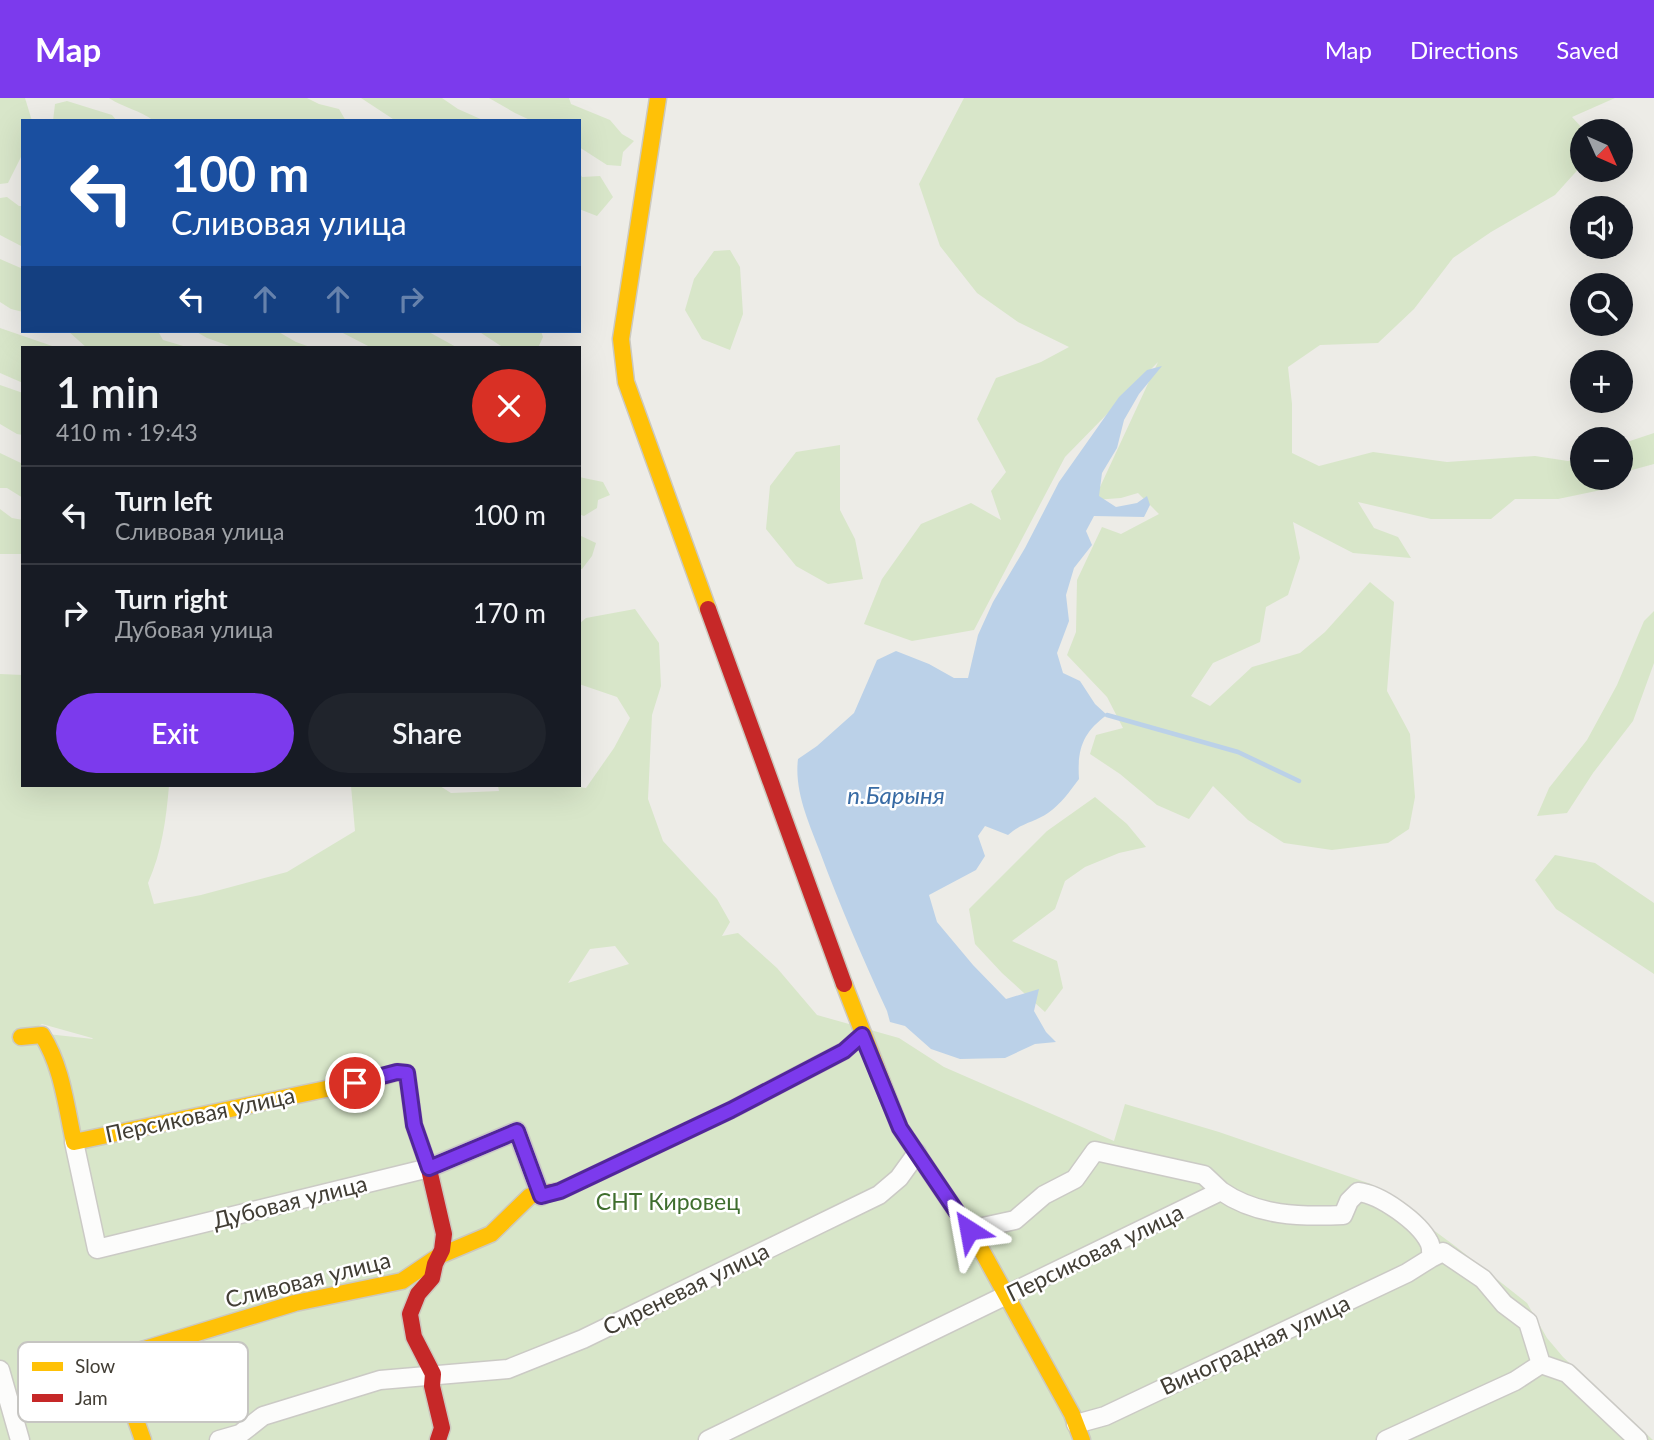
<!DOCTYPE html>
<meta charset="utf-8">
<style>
:root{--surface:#171b24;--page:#20242c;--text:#f1f3f6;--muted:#9ea1a6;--line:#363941;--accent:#7c3aed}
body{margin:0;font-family:Lato,sans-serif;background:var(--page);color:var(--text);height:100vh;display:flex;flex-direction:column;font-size:26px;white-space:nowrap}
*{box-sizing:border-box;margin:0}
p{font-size:23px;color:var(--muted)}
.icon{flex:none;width:38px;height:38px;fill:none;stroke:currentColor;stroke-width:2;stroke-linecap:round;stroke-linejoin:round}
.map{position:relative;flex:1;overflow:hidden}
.drawer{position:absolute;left:21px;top:248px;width:560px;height:441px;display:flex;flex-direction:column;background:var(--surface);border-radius:0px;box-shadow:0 7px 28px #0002}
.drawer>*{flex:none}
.guide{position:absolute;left:21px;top:21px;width:560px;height:214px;border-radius:0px;box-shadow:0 7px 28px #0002;background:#1a4fa0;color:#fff;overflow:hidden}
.needle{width:46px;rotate:135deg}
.buttons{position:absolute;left:1570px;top:21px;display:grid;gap:14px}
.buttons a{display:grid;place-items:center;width:63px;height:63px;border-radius:50%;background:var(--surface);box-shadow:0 7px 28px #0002;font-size:35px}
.pin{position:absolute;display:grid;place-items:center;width:60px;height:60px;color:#fff;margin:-30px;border:4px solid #fff;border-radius:50%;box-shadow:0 2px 7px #0007}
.me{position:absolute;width:77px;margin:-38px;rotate:326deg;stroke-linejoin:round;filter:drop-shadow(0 0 5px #0008)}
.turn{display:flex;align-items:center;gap:24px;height:147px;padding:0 35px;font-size:32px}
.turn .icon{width:91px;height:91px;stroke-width:2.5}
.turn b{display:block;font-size:49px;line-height:60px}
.lanes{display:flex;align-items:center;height:66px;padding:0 35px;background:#0003;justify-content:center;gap:35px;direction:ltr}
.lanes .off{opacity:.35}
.round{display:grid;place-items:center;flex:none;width:74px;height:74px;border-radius:37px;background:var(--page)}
.head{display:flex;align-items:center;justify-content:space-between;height:119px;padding:0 35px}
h1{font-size:42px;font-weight:600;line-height:52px}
.action{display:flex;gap:14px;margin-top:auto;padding:14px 35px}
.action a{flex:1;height:80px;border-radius:42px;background:var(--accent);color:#fff;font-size:28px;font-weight:600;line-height:80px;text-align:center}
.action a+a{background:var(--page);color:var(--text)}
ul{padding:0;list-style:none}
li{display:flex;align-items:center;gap:21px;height:98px;padding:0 35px;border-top:2px solid var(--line)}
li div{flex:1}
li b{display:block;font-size:26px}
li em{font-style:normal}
header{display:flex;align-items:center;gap:42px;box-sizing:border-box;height:98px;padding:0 35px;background:var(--accent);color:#fff}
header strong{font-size:33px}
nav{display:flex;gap:38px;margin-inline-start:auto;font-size:24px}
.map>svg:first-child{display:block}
.green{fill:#d8e6c9;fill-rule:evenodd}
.water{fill:#bbd1e8}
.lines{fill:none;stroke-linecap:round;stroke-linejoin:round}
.stream{stroke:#bbd1e8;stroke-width:4.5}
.street-casing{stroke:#cbcac5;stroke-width:21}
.slow-casing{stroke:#ccc9bf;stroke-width:19}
.jam-casing{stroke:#ccc9bf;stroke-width:19}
.street{stroke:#fcfcfb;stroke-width:18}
.slow{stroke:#ffc107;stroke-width:16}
.jam{stroke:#c62828;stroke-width:16}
.route-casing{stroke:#51269a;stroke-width:18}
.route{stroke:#7c3aed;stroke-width:12}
.labels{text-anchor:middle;stroke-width:5;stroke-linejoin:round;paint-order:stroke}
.street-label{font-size:23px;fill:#423e35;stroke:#fff}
.park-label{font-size:23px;fill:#3f6e2e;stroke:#fff}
.water-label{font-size:24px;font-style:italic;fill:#386ba4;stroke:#fff}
.key{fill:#fff;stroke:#c6c5c2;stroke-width:2}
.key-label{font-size:19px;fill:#423e35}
</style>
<header>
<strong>Map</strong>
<nav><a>Map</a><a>Directions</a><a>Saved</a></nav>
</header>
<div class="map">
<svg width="1654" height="1342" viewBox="0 0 1654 1342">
<rect width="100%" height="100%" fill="#edece7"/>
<path class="green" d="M0,0H25L32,23H23V55L8,85L0,86Z
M109,0H307L319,6L339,11L346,23H154C140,12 124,10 109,0Z
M361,0H442L458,11L485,23H396Z
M489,0H569L571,6L610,22L622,36L634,43L623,54L621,68L607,67L579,49V23H532L515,15Z
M964,0H1615L1572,19L1585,33H1582V67L1555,97L1491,134L1453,160L1414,211L1378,245L1320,247L1288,269L1292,306V355L1319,368L1373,354L1447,364L1535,358L1568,363L1582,359V380H1614L1601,392L1558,401H1515L1491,421H1431L1358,404L1374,430L1398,439L1411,460L1353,455L1293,424L1300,460L1288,497L1266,509L1260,544L1213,565L1191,598L1210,608L1252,569L1300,555L1325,534L1370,484L1394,504L1387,593L1410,636L1415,699L1409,731L1388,745L1332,752L1284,745L1248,722L1213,688L1189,721L1157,707L1120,676L1090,656L1096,637L1123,630L1107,599L1067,557L1076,534L1077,482L1102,429L1121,436L1159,416L1138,395L1121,400L1094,402L1158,264L1065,359L974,532L912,543L864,526L882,481L921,426L971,405L1001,422L991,393L1006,374L977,321L996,280L1041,264L1069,249L1018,224L977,195L940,148L919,86Z
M67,3L112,17L117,23H53L55,6Z
M579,74L582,79L600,78L613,99L597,118L579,111Z
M7,99L19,108H23V149L0,137V100Z
M730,152L740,169L743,216L730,252L702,241L685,212L694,181L714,153Z
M0,161L23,171V214L11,211L0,204Z
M0,230L58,250H23V285L0,275Z
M68,233H158L163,242L190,250H87Z
M195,233H277L296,244L313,250H235L207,240Z
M339,233H427L458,250H372Z
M478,233H541L543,239L538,250L501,248Z
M0,287L23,295V337L17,336L0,326Z
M1654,335V366L1621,375V346Z
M840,347V412L855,441L863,481L828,486L796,468L766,431L770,388L796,354Z
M0,355L23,366V400L7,390H0Z
M579,379L603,384L610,397L598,402L597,410L584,418L579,416Z
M0,411L12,420L23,422V456H0Z
M579,437L596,445L592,458L582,471H579Z
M635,511L659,545L661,588L652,617L648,701L663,743L717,801L730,824L722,838L738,835L777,870L817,917L899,940L944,969L1114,1043L1125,1006L1219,1034L1371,1086L1455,1148L1527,1205L1547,1240L1563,1259L1653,1342H0V576L23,577V688H169C166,722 162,753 148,785L154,806L201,797L287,774L355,733L351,688H440L451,695L499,693L498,688H571L586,690L614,650L630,620L617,599L579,586V526L586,520ZM615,848L629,866L568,885L590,851ZM42,926L92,940L93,941L29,934Z
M1654,513V565L1633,623L1593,675L1567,715L1537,718L1549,690L1587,642L1617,587L1644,523Z
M1095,699L1127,726L1146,749L1119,755L1085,769L1065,783L1055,811L1012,843L1057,863L1063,890L1045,914L1002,875L975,846L969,811L1047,733Z
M1555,757L1595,765L1654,805V876L1556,811L1535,782Z"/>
<path class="water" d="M1162,268L1139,296L1124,322L1117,350L1102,375L1099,398L1116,409L1137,405L1147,398L1150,407L1144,419L1094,418L1086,433L1092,447L1074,470L1066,497L1069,523L1057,555L1063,575L1080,583L1095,606L1107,617C1083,634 1077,651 1079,681C1070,693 1061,706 1048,715C1035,724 1021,725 1008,737L985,728L978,738L985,758L976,772L929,797L937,824L973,867L1006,901L1039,891L1034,913L1046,934L1056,944L1035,946L1005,960L960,961L931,951L905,928L890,924L887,913C863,861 840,808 820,754C809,725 794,693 798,661L817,648L854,615L877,562L896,553L929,566L954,580H968L978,537L993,504L1025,450L1059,384L1119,299L1147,272Z"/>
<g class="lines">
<path class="stream" d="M1107,617L1238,654L1299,683"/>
<g class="street-casing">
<path id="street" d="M74,1044L97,1151L429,1070L517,1033L541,1098
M1221,1093C1257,1118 1300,1119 1343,1117L1349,1103L1358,1094C1380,1096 1419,1124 1429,1144C1432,1149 1431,1155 1431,1160L1443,1154L1483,1181L1504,1206L1528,1224L1541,1266L1515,1283L1386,1342
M1541,1266L1567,1275L1638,1342
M0,1272L20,1342
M1076,1326L1105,1318L1407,1175L1431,1160
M219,1342L240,1336L263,1318L380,1282L508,1271L583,1241L879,1097L899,1080L917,1055
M708,1342L1221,1093L1204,1077L1095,1053L1075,1081L1044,1097L1015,1122L969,1132"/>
</g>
<g class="slow-casing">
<path id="slow" d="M658,0L621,241L626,284L708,511
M844,886L900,1030L977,1144L1072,1316L1082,1342
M21,939L42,937C62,968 66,1008 74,1044L378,980L397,974L407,975L414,1027L428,1067
M143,1342L122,1283V1258L295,1205L402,1183L439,1158L491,1136L530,1098L541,1096"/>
</g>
<g class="jam-casing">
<path id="jam" d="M708,511L844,886
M428,1067L444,1136L442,1152L435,1166L432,1180L418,1196L410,1216L414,1239L433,1276L432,1288L442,1330L438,1342
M541,1096L560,1093L731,1012L844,953L862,937"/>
</g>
<use href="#street" class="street"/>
<use href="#slow" class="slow"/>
<use href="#jam" class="jam"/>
</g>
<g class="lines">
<g class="route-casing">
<path id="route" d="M355,985L397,974L407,975L414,1027L429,1070L517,1033L541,1098L560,1093L731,1012L844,953L862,937L900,1030L969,1132"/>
</g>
<use href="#route" class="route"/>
</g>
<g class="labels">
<g class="street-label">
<text transform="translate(200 1017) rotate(-12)" y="8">Персиковая улица</text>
<text transform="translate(290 1104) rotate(-14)" y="8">Дубовая улица</text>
<text transform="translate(1095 1155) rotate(-26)" y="8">Персиковая улица</text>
<text transform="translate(308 1182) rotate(-14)" y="8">Сливовая улица</text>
<text transform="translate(686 1191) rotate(-26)" y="8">Сиреневая улица</text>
<text transform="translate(1255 1247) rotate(-25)" y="8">Виноградная улица</text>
</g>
<g class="park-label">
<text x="668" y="1112">СНТ Кировец</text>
</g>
<g class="water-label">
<text x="896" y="706">п.Барыня</text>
</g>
</g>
<rect x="18" y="1244" width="230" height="80" rx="10" class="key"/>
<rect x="32" y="1264" width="31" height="9" fill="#ffc107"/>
<rect x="32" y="1296" width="31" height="8" fill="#c62828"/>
<g class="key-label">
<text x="75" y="1275">Slow</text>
<text x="75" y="1307">Jam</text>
</g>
</svg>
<div class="buttons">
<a><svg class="needle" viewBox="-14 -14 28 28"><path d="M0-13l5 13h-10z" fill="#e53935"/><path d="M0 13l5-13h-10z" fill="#9ea1a6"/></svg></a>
<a><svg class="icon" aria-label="sound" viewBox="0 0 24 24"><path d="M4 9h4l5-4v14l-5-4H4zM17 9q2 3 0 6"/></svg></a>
<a><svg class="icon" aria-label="search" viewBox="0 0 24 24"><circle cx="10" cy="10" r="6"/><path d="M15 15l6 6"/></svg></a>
<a>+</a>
<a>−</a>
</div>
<div class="pin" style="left:355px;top:985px;background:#d93025"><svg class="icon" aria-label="arrive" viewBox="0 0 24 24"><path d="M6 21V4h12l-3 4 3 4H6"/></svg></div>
<svg class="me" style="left:969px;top:1132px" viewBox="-20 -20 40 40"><path d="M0-17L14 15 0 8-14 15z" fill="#7c3aed" stroke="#fff" stroke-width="4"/></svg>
<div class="guide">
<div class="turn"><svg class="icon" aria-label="left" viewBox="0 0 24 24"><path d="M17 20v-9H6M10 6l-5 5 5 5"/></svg><div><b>100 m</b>Сливовая улица</div></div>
<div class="lanes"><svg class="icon" aria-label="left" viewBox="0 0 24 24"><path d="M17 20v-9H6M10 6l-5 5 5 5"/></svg><svg class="icon off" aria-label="ahead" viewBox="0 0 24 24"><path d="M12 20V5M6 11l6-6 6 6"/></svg><svg class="icon off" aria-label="ahead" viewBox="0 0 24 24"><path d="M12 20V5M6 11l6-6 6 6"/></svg><svg class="icon off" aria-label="right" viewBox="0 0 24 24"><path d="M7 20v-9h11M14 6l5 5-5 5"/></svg></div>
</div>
<section class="drawer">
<div class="head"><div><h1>1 min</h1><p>410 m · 19:43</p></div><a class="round" style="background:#d93025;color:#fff"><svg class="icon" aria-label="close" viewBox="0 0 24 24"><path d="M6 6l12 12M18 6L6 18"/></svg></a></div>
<ul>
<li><svg class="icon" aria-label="left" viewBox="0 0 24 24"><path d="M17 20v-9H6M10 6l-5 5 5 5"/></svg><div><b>Turn left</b><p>Сливовая улица</p></div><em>100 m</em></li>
<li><svg class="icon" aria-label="right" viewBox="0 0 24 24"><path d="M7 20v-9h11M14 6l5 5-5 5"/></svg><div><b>Turn right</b><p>Дубовая улица</p></div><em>170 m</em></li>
</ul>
<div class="action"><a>Exit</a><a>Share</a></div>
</section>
</div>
